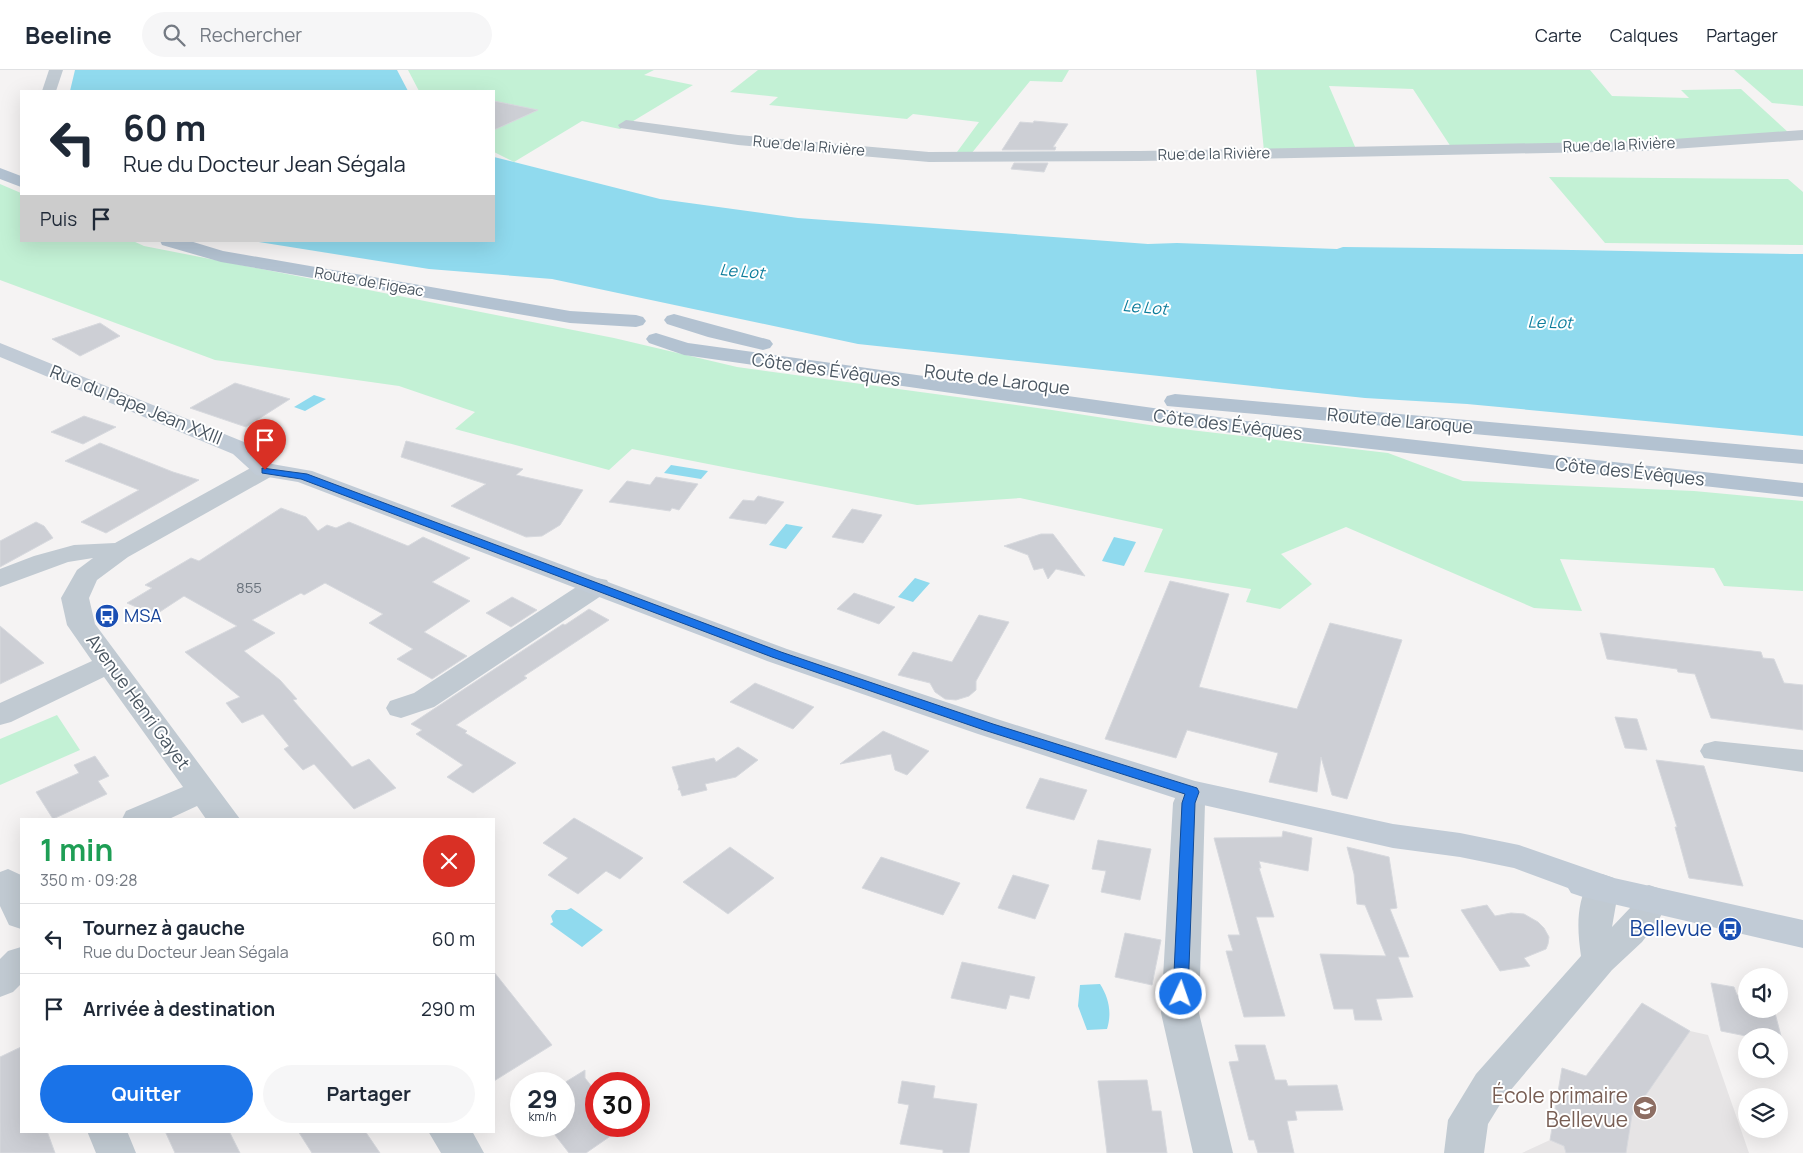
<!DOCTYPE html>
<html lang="fr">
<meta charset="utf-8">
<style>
:root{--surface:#fff;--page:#f6f6f7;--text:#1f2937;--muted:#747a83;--line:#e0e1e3;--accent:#1a73e8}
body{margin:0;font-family:Manrope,sans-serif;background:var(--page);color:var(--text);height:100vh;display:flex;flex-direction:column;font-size:19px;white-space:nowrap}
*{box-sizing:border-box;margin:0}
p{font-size:16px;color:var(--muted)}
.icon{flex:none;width:28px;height:28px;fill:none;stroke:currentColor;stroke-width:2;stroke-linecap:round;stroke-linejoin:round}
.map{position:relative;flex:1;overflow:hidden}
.details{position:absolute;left:20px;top:748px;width:475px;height:315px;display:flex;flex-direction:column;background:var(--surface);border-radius:0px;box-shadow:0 5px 20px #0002}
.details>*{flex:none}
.hud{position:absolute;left:20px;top:20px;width:475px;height:152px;border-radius:0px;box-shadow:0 5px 20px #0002;background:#fff;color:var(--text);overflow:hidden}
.buttons{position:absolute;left:1738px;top:898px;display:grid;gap:10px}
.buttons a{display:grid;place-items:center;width:50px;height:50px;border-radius:50%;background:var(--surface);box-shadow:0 5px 20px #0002;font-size:25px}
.speed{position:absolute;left:510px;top:1002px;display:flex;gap:10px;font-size:25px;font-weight:700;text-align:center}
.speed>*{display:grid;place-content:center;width:65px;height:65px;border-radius:50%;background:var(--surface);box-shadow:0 5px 20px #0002;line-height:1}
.speed small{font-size:12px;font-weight:400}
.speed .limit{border:8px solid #d22;background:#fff;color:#111}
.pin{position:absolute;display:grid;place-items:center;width:42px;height:42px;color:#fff;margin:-51px -21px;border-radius:50% 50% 50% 0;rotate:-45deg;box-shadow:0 0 5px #0007}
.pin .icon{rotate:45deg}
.me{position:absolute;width:55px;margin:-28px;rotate:3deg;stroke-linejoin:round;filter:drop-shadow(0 0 4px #0008)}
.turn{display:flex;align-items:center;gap:18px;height:105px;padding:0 20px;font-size:22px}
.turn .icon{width:65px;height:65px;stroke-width:2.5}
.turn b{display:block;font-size:35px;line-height:42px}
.then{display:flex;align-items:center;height:48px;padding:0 20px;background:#0003;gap:10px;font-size:19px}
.round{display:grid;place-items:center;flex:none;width:52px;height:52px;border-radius:26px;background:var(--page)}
.overview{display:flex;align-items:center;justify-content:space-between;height:85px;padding:0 20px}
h1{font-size:30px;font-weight:700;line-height:38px;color:#1e9e55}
.primary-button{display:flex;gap:10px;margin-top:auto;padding:10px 20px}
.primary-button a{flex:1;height:58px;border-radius:30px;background:var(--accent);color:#fff;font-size:20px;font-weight:700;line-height:58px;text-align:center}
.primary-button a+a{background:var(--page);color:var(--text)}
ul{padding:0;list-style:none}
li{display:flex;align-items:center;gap:15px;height:70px;padding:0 20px;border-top:1px solid var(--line)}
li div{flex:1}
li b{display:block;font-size:19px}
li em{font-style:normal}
header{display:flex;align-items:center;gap:30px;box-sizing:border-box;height:70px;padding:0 25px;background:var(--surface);border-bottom:1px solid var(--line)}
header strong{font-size:24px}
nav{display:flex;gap:28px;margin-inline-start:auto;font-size:18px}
.search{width:350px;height:45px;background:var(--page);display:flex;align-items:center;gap:12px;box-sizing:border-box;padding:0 18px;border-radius:28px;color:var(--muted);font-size:19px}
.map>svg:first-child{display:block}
.education{fill:#e6e4e5}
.green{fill:#c3f1d5}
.water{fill:#90daee}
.building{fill:#cdcfd5;stroke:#d7d9de}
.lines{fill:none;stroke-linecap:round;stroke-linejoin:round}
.street{fill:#c1cad2;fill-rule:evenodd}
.secondary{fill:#c1cbd6;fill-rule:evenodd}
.primary{fill:#b3c2d1;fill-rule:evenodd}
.route{fill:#1a73e8;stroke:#114b97}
.labels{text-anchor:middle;stroke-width:4;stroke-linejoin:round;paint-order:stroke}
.far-street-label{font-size:15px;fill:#4a5661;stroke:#fff}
.number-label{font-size:15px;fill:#6b747e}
.far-water-label{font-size:16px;font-style:italic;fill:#0c7c9b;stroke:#fff}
.street-label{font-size:18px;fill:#4a5661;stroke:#fff}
.transit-label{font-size:18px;fill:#164399;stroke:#fff;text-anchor:start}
.near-transit-label{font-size:21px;fill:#164399;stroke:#fff;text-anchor:end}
.near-education-label{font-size:21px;fill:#785e54;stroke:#fff;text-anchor:end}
</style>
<header>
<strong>Beeline</strong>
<div class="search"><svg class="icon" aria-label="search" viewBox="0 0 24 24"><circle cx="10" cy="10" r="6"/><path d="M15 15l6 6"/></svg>Rechercher</div>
<nav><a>Carte</a><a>Calques</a><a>Partager</a></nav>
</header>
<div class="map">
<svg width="1803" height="1083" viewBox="0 0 1803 1083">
<rect width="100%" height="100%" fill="#f5f3f3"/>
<path class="education" d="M1642,933L1690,961L1708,965L1749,1083H1522L1550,1070L1586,1006Z"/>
<path class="green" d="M408,0H654L644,5L693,15L620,59L582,51L514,92L494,82V21H419Z
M758,0H1069L1062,12L1030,11L971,84L957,82L979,52L913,44L907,49L769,35L778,27L730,22Z
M1256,0H1590L1612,26L1689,28L1681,20L1741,19L1789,63L1629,73L1451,77L1413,19L1329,16L1356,79L1264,81Z
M1734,0H1803V36L1772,33Z
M1549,107L1788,109L1803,122V175L1605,173Z
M0,114L21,123V171H133L144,176L614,268L737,297L1052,340L1156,356L1388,383L1463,411L1694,421L1803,431V521L1724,516L1714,498L1560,489L1582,541L1534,538L1346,457L1281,484L1312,514L1280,539L1246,532L1251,519L1144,502L1163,459L1020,428L917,435L632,379L609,400L455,359L475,342L399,316L215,290L0,210Z
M57,645L80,680L0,715V669Z"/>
<path class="water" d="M75,0H397L408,21H70Z
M494,87L660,129L798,148L1148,174L1177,173L1337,179L1343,177C1496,178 1650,182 1803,184V366L1467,334L1365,328L858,274L552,209L429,199L252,171H494Z
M314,325L326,329L305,341L294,337Z
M671,395L708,401L701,409L664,403Z
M786,454L803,457L786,479L769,475Z
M1114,467L1136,472L1124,496L1102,491Z
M915,508L930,513L913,532L898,527Z
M571,838L603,860L582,877L550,854L553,852L551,846L556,840H567Z
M1100,914C1109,928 1112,943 1107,959L1087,960L1078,936L1080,915Z"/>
<path class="building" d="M494,31L538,40L494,60Z
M1034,51L1068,54L1053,77H1056L1055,80H1002L1020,52L1033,53Z
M1014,93H1048L1044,102L1011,99Z
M100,253L120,266L80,286L52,269Z
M235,313L290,329L246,357L190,338Z
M84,346L116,357L83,374L51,362Z
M406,371L523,399L516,405L583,420L560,455L542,466L526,467L451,436L486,414L401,387Z
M100,373L173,402L199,410L106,463L81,452L139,420L65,391Z
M656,407L698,414L679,440L672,438L670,441L609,432L627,411L650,415Z
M758,426L784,432L766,454L729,448L743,430L754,431Z
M281,438L306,447L318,461L327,455L336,458L349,452L408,476L423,467L470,488L432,512L470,531L424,562L467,586L432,609L397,589L413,579L369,553L383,544L325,513L304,525L301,523L292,528L252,550L275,563L244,581L280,610L297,629L293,630L352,697L369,689L396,718L354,739L314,694L303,700L284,679L289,676L263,644L242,653L226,633L240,627L185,582L237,556L184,526L155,545L127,533L152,518L145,515L191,488L199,491Z
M852,439L882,445L863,473L832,467Z
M36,452L44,456L53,468L0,497V471Z
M1041,464H1053L1085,506L1056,499L1048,509L1043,498L1034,500L1028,485L1004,476Z
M1170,511L1229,524L1199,617L1297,639L1330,553L1402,570L1347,729L1332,725L1321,687L1317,722L1269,712L1278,683L1187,660L1176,688L1105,669Z
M854,523L895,537L879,554L837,539Z
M512,527L537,540L511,557L486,543Z
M589,539L609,550L524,606L527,608L456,655L467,661L465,663L516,693L473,723L447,707L463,695L416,664L422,660L411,654L563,554L565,555Z
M979,545L1009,552L976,611V620L969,626L956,630L945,629L935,622L930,613L898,605L913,582L952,592Z
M0,556L44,593L0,614Z
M1600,563L1761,582L1763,588L1774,589L1784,613L1803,615V660L1711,648L1695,604L1678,602L1677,599L1607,589Z
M755,613L814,637L793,659L730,632Z
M1615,647L1637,649L1647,680L1625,678Z
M883,661L929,681L907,705L895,700L891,684L840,694Z
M738,677L758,690L736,707L705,714L707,720L682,726L680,720H678L679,717L672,697L714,688L716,692Z
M95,686L109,706L98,711L107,724L53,749L36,722L79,703L74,695Z
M1656,690L1704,696L1743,816L1689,808L1675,757H1677Z
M1040,708L1087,720L1074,750L1026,738Z
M574,748L590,757L643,788L620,809L606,801L578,824L548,805L568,788L543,773Z
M1283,761L1312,768L1308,801L1259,791L1261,798H1259L1274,847H1256L1285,946L1244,947L1226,881H1233L1228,865H1240L1214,768L1282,767Z
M1098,770L1151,779L1140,830L1101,822L1106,801L1092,799Z
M730,777L774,808L728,844L683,812Z
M1347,777L1389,787L1397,838L1390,839L1409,887H1398L1413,927L1376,929L1382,950H1355L1353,939H1334L1320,884L1386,886L1365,835L1357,834L1354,804Z
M881,787L960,813L943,845L862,818Z
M1013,805L1049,815L1035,849L998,838Z
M1487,835L1495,846L1511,843L1524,844L1538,852L1544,858L1549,867L1548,874L1546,879L1524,888L1530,896L1500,901L1461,840Z
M1125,863L1161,870L1152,915L1115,907Z
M962,892L1035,907L1029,929L1010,925L1006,939L951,928Z
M494,902L552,975L494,1011Z
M1711,913L1734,917L1737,925L1746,926V939H1774L1781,966H1746L1721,961Z
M1642,933L1690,961L1632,1045L1626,1083H1566L1564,1076L1550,1070L1562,998L1586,1006Z
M1235,975H1265L1275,1010H1286L1288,1016L1337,1015L1343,1040L1295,1041L1297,1050L1287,1051L1294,1083H1258L1254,1070H1249L1229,992L1239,991Z
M21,977V1061H47L55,1083H0V987Z
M585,1000V1008L596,1022V1056H625L586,1083H569L548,1056H564V1013Z
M1147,1010L1152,1041H1161L1167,1083H1107L1098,1011Z
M902,1011L935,1016L933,1028L977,1034L969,1083H943V1080L900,1074L909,1035L898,1033Z
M165,1061H229L240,1083H175Z
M298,1061H365L380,1083H312Z"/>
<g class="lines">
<path class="street" d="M49,0H63L56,21H42Z
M626,50L738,65L929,82L1140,81L1645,71L1803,60V70L1645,81L1140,91L929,92L738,75L620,58L618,55Z
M265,393L274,395L277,400L274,405L128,487L97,510L89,528L95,554L240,749H206L197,736L169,749H122L126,741L183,717L104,607L11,652L0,655V633L92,591L67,555L61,528L77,500L93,488L68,492L0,517V499L34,486L74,475L115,473L256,395Z
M597,508L607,510L610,516L607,522L434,637L401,648L390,645L386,638L390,631L414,623L587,510Z
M1715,671L1803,680V702L1704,688L1700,681L1704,674Z
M1192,711L1203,714L1208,722L1205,733L1199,943L1233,1083H1193L1161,943L1173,733L1181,714Z
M8,799L21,805V859L9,855L0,836V802Z
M1602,804L1614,808L1619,817L1612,857L1630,838L1637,819L1649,815L1661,819L1666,828L1663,842L1658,851L1642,872L1612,900L1504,1028L1488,1054L1484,1083H1444L1448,1050L1476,1004L1581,886C1577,858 1576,834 1590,808Z
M21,877V914L13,922L0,927V889L8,881Z
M87,1061H127L136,1083H96Z
M428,1061H472L484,1083H441Z"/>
<path class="secondary" d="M0,273L249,374L272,394L312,401L787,579L1000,650L1195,711L1393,754L1460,763L1519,775L1614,808L1803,850V878L1583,827L1571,823L1568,818L1514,798L1460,787L1393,778L1181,730L978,664L767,591L298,412L256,405L233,384L0,287Z"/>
<path class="primary" d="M0,98L21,106V117L0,109Z
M160,171H190L223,181L570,241L636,245L643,247L646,251L643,255L636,257L570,253L221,192L162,175Z
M674,244L770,270L773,274L770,278L763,280L708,267L667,254L664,250L667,246Z
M656,263L688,273L1246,351L1803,413V427L1246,365L684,285L649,273L646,269L649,265Z
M1175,324L1803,380V394L1167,336L1164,331L1167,326Z"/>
</g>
<path class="route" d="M262,398L307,404L781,582L993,654L1197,718L1199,722L1195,733L1188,924L1186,928L1181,930L1175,928L1173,924L1182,733L1185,724L984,660L772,587L301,409L262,403Z"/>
<defs>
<g id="bus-disc" transform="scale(1.25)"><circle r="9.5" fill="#1a4fb4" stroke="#fff"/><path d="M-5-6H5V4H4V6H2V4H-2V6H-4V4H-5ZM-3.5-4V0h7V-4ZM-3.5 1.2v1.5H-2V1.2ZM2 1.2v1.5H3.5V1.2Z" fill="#fff"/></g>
<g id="school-disc" transform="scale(1.25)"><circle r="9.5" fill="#8d6e63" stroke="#fff"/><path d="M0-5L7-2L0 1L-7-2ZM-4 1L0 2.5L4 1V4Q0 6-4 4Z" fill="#fff"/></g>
</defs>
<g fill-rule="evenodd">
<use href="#bus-disc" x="107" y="546"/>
<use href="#bus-disc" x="1730" y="859"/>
<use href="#school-disc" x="1645" y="1038"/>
</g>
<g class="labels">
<g class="far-street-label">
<text transform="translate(1619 75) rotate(-2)" y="5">Rue de la Rivière</text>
<text transform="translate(809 76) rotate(5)" y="5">Rue de la Rivière</text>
<text transform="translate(1214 84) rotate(-1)" y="5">Rue de la Rivière</text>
<text transform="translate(369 212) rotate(10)" y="5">Route de Figeac</text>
</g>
<g class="number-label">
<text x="249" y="523">855</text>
</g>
<g class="far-water-label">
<text transform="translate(742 201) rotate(5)" y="6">Le Lot</text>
<text transform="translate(1145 237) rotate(5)" y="6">Le Lot</text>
<text transform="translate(1550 252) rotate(1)" y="6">Le Lot</text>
</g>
<g class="street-label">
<text transform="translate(826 300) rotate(8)" y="6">Côte des Évêques</text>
<text transform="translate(997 310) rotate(7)" y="6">Route de Laroque</text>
<text transform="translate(136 335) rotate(22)" y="6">Rue du Pape Jean XXIII</text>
<text transform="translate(1400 351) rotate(5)" y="6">Route de Laroque</text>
<text transform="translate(1228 355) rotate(7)" y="6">Côte des Évêques</text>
<text transform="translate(1630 402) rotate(6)" y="6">Côte des Évêques</text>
<text transform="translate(138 632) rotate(54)" y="6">Avenue Henri Gayet</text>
</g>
<g class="transit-label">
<text x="124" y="552">MSA</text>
</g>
<g class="near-transit-label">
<text x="1712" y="866">Bellevue</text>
</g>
<g class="near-education-label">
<text x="1628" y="1033">École primaire<tspan x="1628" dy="24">Bellevue</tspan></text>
</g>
</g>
</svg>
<div class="buttons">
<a><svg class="icon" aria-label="sound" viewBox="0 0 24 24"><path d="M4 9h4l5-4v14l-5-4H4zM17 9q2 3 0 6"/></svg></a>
<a><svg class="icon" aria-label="search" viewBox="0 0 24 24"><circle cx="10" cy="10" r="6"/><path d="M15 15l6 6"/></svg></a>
<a><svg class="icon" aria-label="layers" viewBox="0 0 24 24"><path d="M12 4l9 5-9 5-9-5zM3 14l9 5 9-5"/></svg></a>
</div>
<div class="speed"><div>29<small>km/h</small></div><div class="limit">30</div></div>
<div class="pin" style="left:265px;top:400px;background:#d93025"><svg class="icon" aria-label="arrive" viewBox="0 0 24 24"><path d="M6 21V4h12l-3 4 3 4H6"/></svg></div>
<svg class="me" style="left:1181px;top:924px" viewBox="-20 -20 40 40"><circle r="17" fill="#1a73e8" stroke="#fff" stroke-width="3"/><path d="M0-11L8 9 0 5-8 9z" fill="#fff"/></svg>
<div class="hud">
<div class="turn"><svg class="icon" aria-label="left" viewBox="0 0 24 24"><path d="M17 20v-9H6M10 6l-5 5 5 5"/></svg><div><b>60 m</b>Rue du Docteur Jean Ségala</div></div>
<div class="then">Puis<svg class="icon" aria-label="arrive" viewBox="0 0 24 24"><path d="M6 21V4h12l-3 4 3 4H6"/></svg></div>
</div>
<section class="details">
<div class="overview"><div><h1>1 min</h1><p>350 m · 09:28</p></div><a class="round" style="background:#d93025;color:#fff"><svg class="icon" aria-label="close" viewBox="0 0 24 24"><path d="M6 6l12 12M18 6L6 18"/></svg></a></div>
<ul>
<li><svg class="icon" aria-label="left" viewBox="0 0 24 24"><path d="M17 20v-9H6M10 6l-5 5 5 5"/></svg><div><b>Tournez à gauche</b><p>Rue du Docteur Jean Ségala</p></div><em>60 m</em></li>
<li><svg class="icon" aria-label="arrive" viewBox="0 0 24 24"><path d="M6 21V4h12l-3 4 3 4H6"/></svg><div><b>Arrivée à destination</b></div><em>290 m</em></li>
</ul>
<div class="primary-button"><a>Quitter</a><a>Partager</a></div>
</section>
</div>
